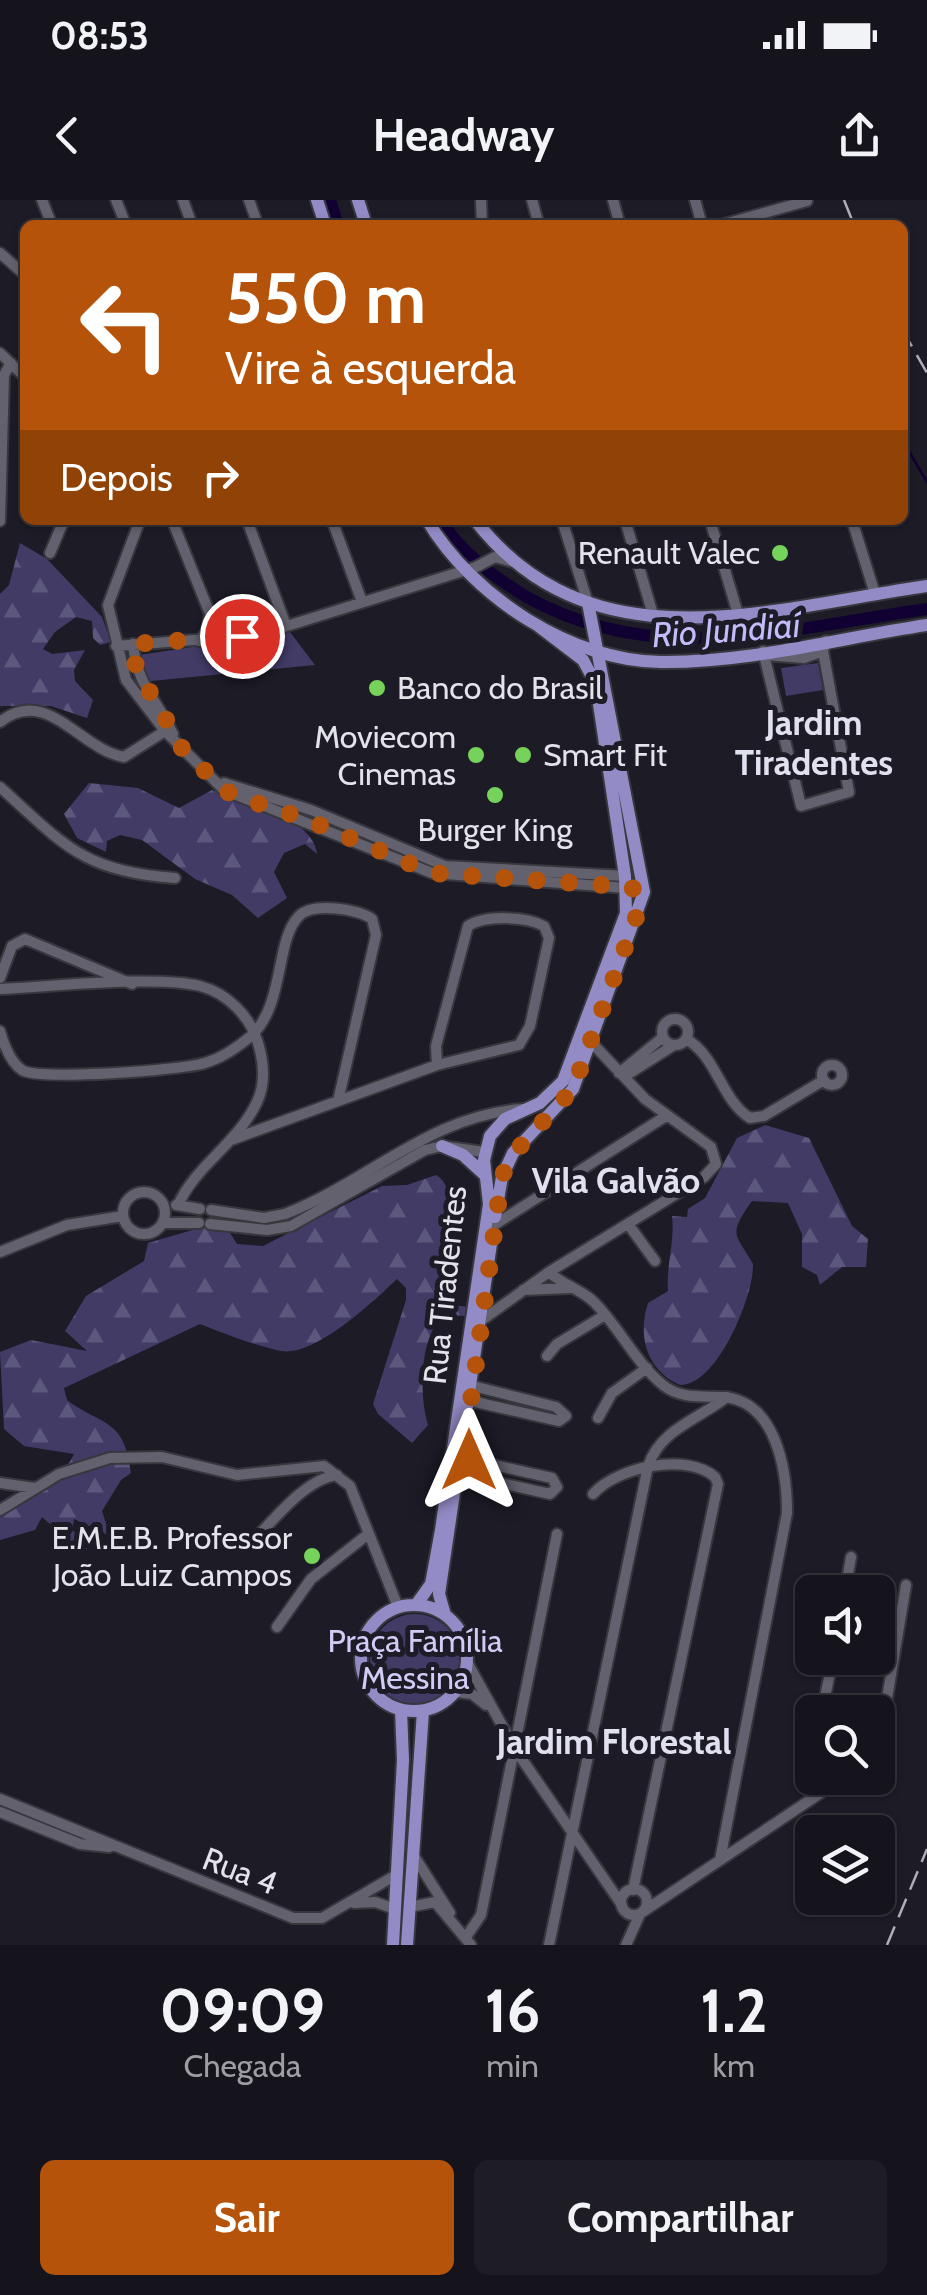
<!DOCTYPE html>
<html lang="pt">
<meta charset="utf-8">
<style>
:root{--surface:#15141c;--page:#1e1d25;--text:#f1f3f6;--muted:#9d9ea3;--line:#34333b;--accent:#b45309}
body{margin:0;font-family:Cabin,sans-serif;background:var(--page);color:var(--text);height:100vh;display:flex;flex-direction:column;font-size:38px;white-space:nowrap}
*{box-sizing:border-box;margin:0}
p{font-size:32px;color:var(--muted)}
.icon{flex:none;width:55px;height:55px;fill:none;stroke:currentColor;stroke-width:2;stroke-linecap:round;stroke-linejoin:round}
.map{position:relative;height:1745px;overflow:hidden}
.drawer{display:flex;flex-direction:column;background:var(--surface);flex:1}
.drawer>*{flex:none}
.banner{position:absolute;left:20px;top:20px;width:888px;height:305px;border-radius:15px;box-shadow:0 2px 8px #0004,0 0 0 2px var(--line);background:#b45309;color:#fff;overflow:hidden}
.buttons{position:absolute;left:795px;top:1375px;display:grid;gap:20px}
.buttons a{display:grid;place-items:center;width:100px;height:100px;border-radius:15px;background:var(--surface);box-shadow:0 2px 8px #0004,0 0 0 2px var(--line);font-size:50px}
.pin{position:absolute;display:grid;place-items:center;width:85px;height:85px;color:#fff;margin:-42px;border:5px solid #fff;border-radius:50%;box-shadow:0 2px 10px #0007}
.me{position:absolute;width:110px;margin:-55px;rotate:0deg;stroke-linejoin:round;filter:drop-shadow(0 0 8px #0008)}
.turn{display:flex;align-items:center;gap:35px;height:210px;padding:0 40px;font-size:45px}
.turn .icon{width:130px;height:130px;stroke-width:2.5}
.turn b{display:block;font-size:70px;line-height:85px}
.then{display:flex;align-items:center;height:95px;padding:0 40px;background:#0003;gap:20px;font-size:38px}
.eta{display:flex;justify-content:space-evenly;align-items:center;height:170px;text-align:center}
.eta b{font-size:60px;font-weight:700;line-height:70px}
.action{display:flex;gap:20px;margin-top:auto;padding:20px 40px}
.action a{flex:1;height:115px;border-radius:15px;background:var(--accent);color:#fff;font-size:40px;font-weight:700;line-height:115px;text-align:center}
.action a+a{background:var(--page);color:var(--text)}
.status{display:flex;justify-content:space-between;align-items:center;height:70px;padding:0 50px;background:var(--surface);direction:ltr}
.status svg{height:28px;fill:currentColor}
header{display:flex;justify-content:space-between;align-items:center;height:130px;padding:0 40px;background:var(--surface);font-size:45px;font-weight:700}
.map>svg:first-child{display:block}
.green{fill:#413b66}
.forest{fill:url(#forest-firs)}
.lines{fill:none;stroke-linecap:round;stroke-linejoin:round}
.stream{stroke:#110032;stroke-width:2.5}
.river{stroke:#110032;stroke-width:12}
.minor-casing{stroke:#37373e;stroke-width:14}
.major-casing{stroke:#37373e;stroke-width:16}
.minor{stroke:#62616d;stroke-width:10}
.major{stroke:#938bc5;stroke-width:12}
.rail{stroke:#aeaeb6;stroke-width:2.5;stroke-dasharray:20 10;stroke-linecap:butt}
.route{stroke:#b45309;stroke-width:18;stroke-dasharray:0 32.4}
.poi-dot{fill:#75d25b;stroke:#1c1b26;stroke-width:4}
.labels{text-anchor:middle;stroke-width:10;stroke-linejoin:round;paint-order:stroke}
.poi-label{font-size:32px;fill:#e3e3ea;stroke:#1c1b26;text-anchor:end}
.street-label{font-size:32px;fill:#e3e3ea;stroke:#1c1b26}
.park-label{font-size:32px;fill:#d0ccf6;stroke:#1c1b26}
.water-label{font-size:35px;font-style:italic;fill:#c2bcfa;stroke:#1c1b26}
.neighbourhood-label{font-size:35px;font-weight:bold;fill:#e1e0ef;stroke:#1c1b26}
</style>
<div class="status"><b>08:53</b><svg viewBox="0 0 49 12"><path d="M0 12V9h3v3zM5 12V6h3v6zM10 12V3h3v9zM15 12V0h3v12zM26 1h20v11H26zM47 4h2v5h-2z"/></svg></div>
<header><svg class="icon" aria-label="back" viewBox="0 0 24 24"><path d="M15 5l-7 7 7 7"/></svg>Headway<svg class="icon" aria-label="share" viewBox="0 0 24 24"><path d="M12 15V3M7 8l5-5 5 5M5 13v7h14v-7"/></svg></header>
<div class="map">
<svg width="927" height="1745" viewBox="0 0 927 1745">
<defs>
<pattern id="forest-firs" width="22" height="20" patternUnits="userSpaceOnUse" patternTransform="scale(2.5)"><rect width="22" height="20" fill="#413b66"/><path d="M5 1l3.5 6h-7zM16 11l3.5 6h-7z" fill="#5c577c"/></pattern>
</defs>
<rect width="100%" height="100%" fill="#1c1b26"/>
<path class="green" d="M290,432L315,465L141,482L133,456Z
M818,463L823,490L786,496L781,468Z
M370 1459a45 45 0 1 1 90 0a45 45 0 1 1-90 0Z"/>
<path class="forest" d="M20,343L47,359L102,417L111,442L100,445L93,438L92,421L76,417L55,432L43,449L52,454L85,450L74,470L75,481L93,500L87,518L51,506H0V394L9,385Z
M89,583L138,588L179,608L212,590C243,600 313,617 317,654L305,644L284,653L274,672L287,698L258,718L232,695L195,679L142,640L120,635L107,641L106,652L77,638L64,614Z
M765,925L809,938L852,1026L868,1039L866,1067H842L820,1085L817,1075L802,1067V1034L788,1003L752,1001C726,1037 737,1034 753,1064C754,1096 717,1186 680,1185C647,1171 637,1136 648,1103L668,1091C666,1065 675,1042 672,1016L687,1017L688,1009L705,998L737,938Z
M436,975C466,991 439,1069 438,1097L445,1104L469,1107L468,1116L444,1115C419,1136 419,1196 428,1225L412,1243L378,1214L373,1204L406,1100V1088L397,1079C374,1101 315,1157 281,1151C256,1146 225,1134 200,1124L64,1188L67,1200C103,1227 124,1217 131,1273L121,1280L102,1311L110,1336L74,1319L72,1330L88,1343L87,1349H79L42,1317L35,1330L0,1340V1316C26,1304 62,1281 74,1254L24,1246L4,1229L0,1152L31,1140L87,1151L65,1131L86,1096L144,1061L148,1043L206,1026L218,1014L237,1044L263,1046L382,986L407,985Z"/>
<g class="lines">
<path class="stream" d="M902,252L910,253L927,282"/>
<path class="river" d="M330,0L338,25
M441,320C460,352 494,377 525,396C655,470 788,428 927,409"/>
<g class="minor-casing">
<path id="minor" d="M42,0L52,25
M116,0L126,25
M183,0L192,25
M249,0L258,25
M481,0L482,25
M532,0L539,25
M613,0L620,25
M695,0L702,25
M721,25L807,1
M0,53L25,75
M0,153L25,177
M140,320L108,405L126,480L165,531L224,590L432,673L626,688
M172,320L210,414L207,431L199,441
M247,320L285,423
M332,320L361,399
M562,320L588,403
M625,320L654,418
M710,320L738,414
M852,320L875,394
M0,321L4,175L11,163
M50,353L64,320
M133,444C137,485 156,498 173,534
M116,446L258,435L476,367L495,357L513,362
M763,451L801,606L849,592L823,451L826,441
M765,455L804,458L823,451
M0,522C47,485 79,549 124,557L165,531
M224,583L311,610L445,666L625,676
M0,587C64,645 84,672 175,678
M0,778L12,746L25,739L132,784
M0,789C49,787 157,775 200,786C227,793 250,816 258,843C264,863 266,883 257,902C238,943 196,965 178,1005
M662 832a13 13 0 1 1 26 0a13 13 0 1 1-26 0Z
M0,831C4,845 10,862 22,870C38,881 183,870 205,863C222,858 238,847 251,836C285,805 275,740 299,716C313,702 359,709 372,719L376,735L338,901
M686,839C717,856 721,900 750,918L764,916L824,880
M822 875a10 10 0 1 1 20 0a10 10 0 1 1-20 0Z
M619,873L663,837
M620,873H630L674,845
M231,940L437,865L519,845L530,826L549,738L544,726C526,716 485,715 468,726L436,846L437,865
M123 1013a21 21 0 1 1 42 0a21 21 0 1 1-42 0Z
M176,1005L200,1009
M211,1010L264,1018L285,1014C368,982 430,915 523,909
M164,1023H199
M210,1024L267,1030L291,1026L425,950L442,946L484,952
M628,1024L655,1061
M494,1025L666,916
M0,1052L67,1025L123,1016
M549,1072C562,1085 581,1089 594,1102C619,1127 635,1162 663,1185C680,1199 702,1196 722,1197C776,1200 787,1270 787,1313L720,1660
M523,1090L570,1088
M482,1120L549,1072L704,977L716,964L711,947L645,899L592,843
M547,1156L557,1144L605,1115
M471,1201L559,1221L566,1216L556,1207L473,1186
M598,1218L612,1193L647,1168
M460,1274L550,1294L557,1287L552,1278L463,1258
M0,1283L35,1288
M593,1294C617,1267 686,1252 715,1277L718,1284L633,1690
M0,1310L59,1274L110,1258L162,1257L237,1275L324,1266L350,1286L398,1407
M252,1342C274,1320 305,1279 337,1275
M845,1392L851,1357
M277,1427L311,1379L367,1335
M467,1462L515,1549L622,1705
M456,1492L472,1494L486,1505
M822,1512L833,1458
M878,1552L906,1385
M812,1561L816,1595
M0,1599L293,1718H322L396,1675
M0,1612L80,1644L109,1647
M414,1656L450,1713
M621 1702a13 13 0 1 1 26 0a13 13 0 1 1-26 0Z
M354,1703L375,1702L395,1709
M410,1707L435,1702L471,1745
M644,1711L843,1578
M466,1737L481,1715L557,1334
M549,1745L648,1266C661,1229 697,1220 727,1197
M626,1745L640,1714"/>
</g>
<g class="major-casing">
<path id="major" d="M317,0L325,25
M358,0L366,25
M427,320C473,397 571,461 661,462C749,463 840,438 927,425
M475,320C591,469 768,409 927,386
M442,946L463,955L485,975
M495,1017L502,977L513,953L573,889L644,692L588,403
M416,1405L431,1384L441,1330L489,1004L484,960L490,936L505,919L540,903L563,881L626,713L625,676L596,484L583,460L537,425
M361 1458a53 53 0 1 1 106 0a53 53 0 1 1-106 0Z
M445,1415L439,1394L492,1037
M393,1745L403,1560L401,1510
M407,1745L423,1511"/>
</g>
<use href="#minor" class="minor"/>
<use href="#major" class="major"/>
<path class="rail" d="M844,0L854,25
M902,129L927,173
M887,1745L927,1649"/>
</g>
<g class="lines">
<path class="route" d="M242,436L133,444L137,476L157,501L178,544L224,590L238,597L303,618L432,673L632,687L641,704L573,889L514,953L502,976L463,1258L469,1260"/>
</g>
<g class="poi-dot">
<circle cx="780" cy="353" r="10"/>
<circle cx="377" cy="488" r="10"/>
<circle cx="476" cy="555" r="10"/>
<circle cx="523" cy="555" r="10"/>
<circle cx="495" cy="595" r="10"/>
<circle cx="312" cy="1356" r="10"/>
</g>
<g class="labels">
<g class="poi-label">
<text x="760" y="364">Renault Valec</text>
<text x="397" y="499" text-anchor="start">Banco do Brasil</text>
<text x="456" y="548">Moviecom<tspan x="456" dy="37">Cinemas</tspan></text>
<text x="543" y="566" text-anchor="start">Smart Fit</text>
<text x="495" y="641" text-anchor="middle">Burger King</text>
<text x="292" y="1349">E.M.E.B. Professor<tspan x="292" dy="37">João Luiz Campos</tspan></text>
</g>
<g class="street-label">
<text transform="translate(445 1085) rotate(-84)" y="11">Rua Tiradentes</text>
<text transform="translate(240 1671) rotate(21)" y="11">Rua 4</text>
</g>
<g class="park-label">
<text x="415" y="1452">Praça Família<tspan x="415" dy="37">Messina</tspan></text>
</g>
<g class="water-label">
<text transform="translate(726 430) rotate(-4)" y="12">Rio Jundiaí</text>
</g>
<g class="neighbourhood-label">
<text x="814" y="535">Jardim<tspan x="814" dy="40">Tiradentes</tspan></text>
<text x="616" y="993">Vila Galvão</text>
<text x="614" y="1554">Jardim Florestal</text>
</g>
</g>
</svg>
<div class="buttons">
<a><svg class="icon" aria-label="sound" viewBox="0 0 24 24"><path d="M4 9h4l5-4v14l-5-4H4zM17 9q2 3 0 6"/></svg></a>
<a><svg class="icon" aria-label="search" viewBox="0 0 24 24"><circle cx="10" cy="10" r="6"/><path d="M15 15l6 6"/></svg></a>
<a><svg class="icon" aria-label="layers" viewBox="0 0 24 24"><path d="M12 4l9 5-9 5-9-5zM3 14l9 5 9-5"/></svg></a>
</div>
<div class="pin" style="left:242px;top:436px;background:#d93025"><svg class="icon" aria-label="arrive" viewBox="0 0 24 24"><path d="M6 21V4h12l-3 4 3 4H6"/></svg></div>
<svg class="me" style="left:469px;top:1260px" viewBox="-20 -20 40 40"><path d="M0-17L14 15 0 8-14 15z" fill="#b45309" stroke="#fff" stroke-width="4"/></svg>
<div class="banner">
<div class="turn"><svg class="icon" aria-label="left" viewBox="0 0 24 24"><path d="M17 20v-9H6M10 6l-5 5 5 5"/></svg><div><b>550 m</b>Vire à esquerda</div></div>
<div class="then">Depois<svg class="icon" aria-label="right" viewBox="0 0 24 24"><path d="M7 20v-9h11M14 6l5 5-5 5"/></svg></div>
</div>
</div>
<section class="drawer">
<div class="eta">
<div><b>09:09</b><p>Chegada</p></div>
<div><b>16</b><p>min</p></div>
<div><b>1.2</b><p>km</p></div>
</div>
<div class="action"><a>Sair</a><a>Compartilhar</a></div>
</section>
